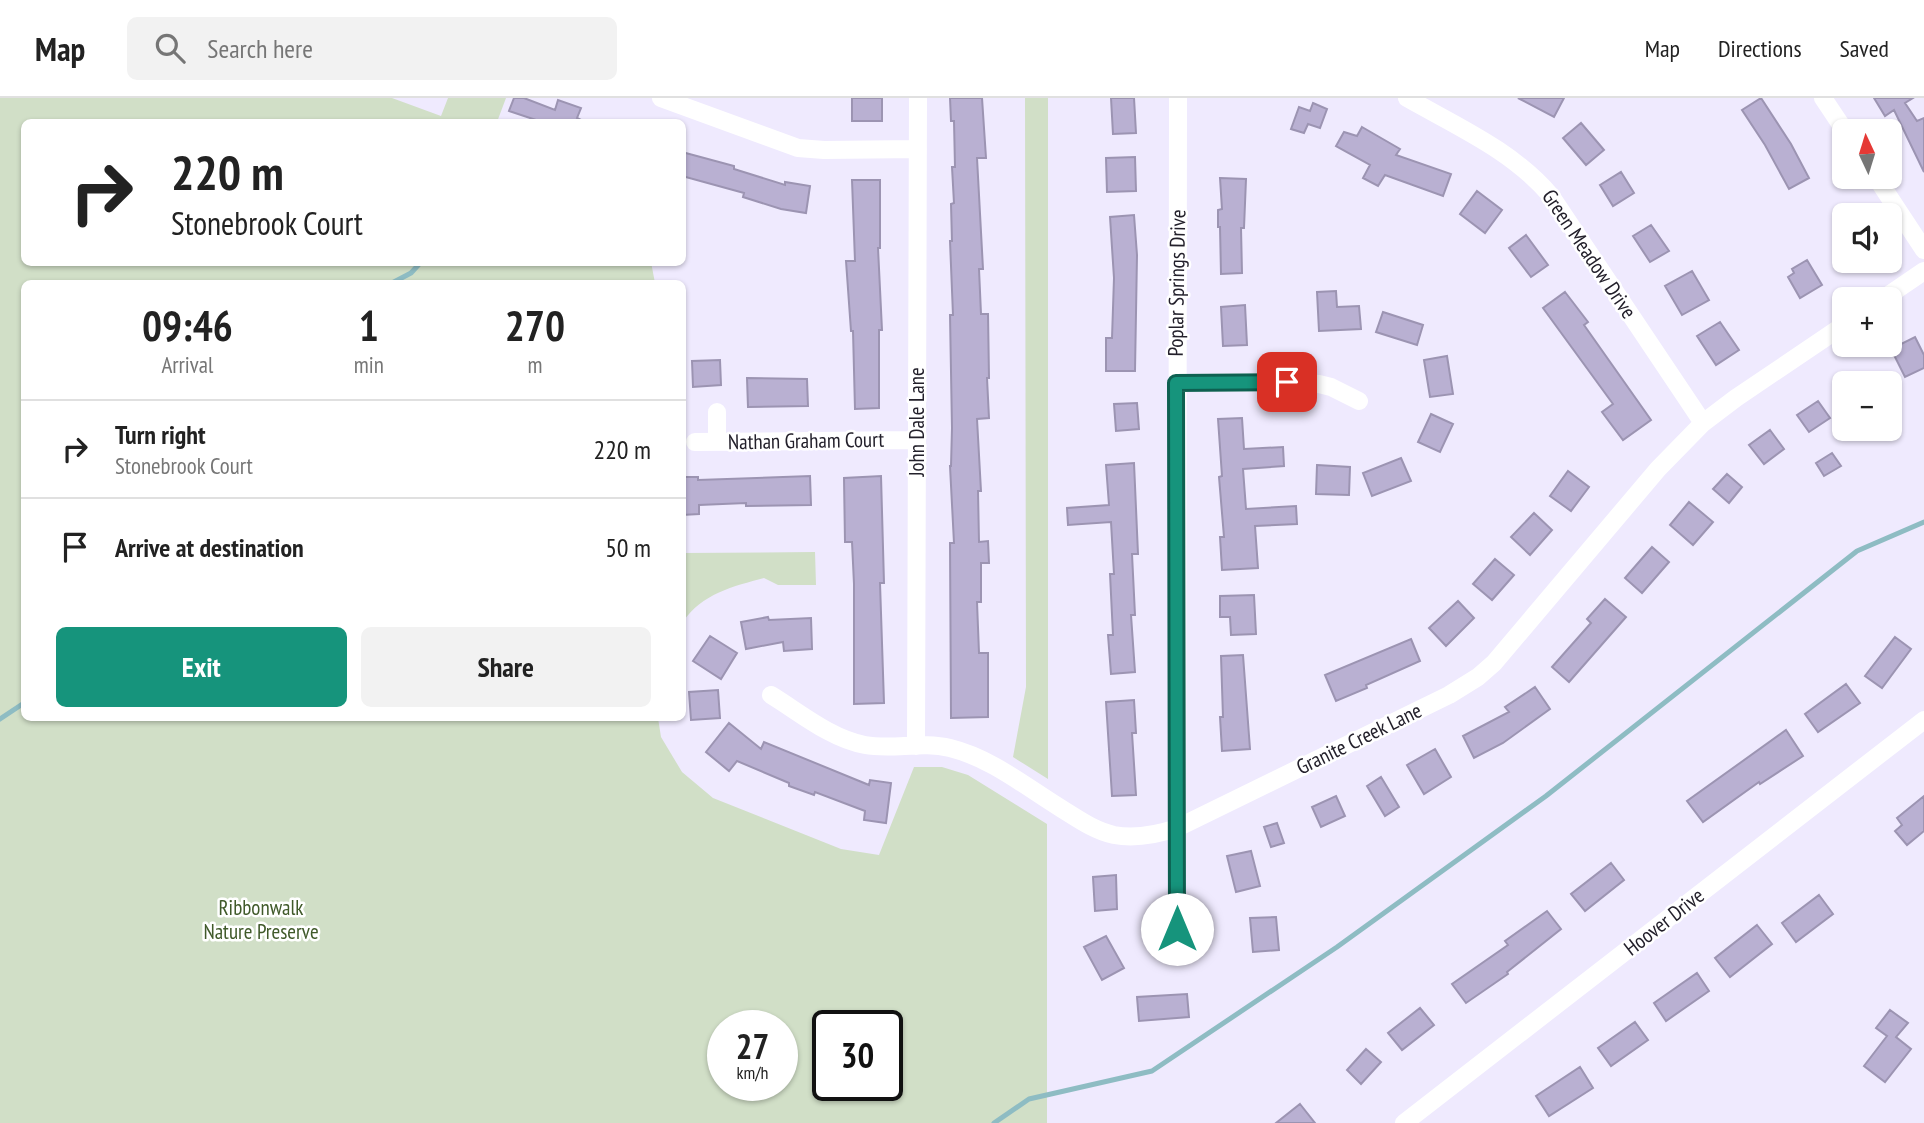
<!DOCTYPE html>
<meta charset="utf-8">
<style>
:root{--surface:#fff;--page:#f2f2f2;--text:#222;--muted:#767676;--line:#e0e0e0;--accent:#16947c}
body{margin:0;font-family:"PT Sans Narrow",sans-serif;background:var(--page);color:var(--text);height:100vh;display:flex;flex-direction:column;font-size:26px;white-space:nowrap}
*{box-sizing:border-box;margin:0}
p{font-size:23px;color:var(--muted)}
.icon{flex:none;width:38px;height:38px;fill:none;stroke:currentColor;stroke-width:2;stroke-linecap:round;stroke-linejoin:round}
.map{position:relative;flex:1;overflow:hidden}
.panel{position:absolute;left:21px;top:182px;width:665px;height:441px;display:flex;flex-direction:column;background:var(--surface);border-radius:10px;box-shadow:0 2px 5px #0004}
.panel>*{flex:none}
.top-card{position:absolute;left:21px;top:21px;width:665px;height:147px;border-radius:10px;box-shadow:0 2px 5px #0004;background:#fff;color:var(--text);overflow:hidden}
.needle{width:46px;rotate:356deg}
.controls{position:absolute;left:1832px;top:21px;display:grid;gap:14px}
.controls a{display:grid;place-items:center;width:70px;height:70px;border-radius:10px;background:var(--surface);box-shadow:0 2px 5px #0004;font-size:35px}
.speed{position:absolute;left:707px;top:912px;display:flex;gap:14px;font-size:35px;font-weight:700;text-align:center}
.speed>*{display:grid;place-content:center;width:91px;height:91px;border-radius:50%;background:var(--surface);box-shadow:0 2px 5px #0004;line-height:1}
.speed small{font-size:18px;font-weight:400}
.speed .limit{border:4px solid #111;border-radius:10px;background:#fff;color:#111}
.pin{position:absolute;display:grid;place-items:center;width:60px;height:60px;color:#fff;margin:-30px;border-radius:14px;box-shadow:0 4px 10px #0006}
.me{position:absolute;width:77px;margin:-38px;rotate:0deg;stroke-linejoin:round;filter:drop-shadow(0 0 5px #0008)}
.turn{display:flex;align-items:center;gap:24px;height:147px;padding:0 35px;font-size:32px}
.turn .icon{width:91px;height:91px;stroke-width:2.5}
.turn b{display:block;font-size:49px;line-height:60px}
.eta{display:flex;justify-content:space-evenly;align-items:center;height:119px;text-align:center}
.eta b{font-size:42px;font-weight:600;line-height:49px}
.action{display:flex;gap:14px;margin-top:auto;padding:14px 35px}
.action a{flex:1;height:80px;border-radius:10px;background:var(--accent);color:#fff;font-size:28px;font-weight:600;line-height:80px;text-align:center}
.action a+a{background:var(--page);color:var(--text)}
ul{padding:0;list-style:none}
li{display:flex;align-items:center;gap:21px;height:98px;padding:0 35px;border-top:2px solid var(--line)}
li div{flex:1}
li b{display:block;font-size:26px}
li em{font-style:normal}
header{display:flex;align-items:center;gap:42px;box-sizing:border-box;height:98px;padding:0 35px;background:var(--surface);border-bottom:2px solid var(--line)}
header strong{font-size:33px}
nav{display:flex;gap:38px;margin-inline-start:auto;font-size:24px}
.search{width:490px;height:63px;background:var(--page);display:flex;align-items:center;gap:18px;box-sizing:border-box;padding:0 24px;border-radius:10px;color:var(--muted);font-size:26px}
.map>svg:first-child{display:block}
.green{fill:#d1dfc7;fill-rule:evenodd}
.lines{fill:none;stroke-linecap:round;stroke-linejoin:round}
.stream{stroke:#8ebcc3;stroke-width:5}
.building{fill:#b9b0d2;stroke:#9c94b2;stroke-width:2}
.street{stroke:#fff;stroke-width:18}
.route-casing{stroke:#0e6051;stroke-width:18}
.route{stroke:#16947c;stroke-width:12}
.labels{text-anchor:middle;stroke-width:5;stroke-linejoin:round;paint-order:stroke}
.street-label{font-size:21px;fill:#23202b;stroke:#fff}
.park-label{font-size:21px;fill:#405a2a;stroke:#fff}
</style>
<header>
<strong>Map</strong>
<div class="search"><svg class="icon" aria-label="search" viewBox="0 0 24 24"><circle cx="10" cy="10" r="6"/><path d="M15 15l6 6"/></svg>Search here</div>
<nav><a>Map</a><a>Directions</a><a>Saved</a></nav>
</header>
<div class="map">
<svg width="1924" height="1025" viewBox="0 0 1924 1025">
<rect width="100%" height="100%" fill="#efeafe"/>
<path class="green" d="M0,0H392L441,18L448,0H506L497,24H24V164H651L655,185L24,186V620H658L661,639L682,674L713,700L841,751L879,757L914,669H942L968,677L1047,726V1025H0ZM723,928H782V987H723ZM828,928H887V987H828Z
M1025,0H1048V681L1013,659L1026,589Z
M815,454L816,487H778L764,480C734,488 701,496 683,524V455Z"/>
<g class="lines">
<path class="stream" d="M390,186L411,175L421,164
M0,621L24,605
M994,1025L1029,1001L1152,973L1337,849L1546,698L1857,453L1924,424"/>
</g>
<path class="building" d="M514,0H524L555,12L558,2L581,10L577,20L585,24H542L509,13Z
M852,0H882V23H852Z
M950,0H982L986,60H977L983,171H979L981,216H988L989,280H987L989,320L977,321L981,393H978L979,444L988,443L989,465H981V504H977L979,555H988V619L951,620L950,445H954L950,368H951L952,330L950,217H953L950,143H952L951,106L954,105L952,69H955L954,23H951Z
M1111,0H1134L1136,35L1113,36Z
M1518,0H1564L1554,19Z
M1761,0L1791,46L1809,80L1789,91L1765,47L1742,12Z
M1874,0H1913L1905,5L1917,23L1924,20V74L1894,12L1885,18Z
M1313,5L1327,11L1320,30L1308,26L1304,35L1291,31L1299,9L1310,13Z
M1581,25L1604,52L1586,67L1563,40Z
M1362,29L1400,51L1396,57L1451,76L1443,98L1385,77L1378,88L1363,80L1370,67L1336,48L1344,34L1357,38Z
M682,54L734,68V71L785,87V84L810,88L806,115L781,111L743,99L744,95L682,78Z
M1135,59L1136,93L1107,94L1106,60Z
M1621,74L1634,95L1613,108L1600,87Z
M1220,80L1246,81L1244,130H1241L1242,175L1221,176L1220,129H1218V112L1222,111Z
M852,82H880V150H878L882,232H879V310L855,311L853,233H851L846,163H855Z
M1477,93L1502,112L1485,135L1460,116Z
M1134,117L1137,157L1135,273H1106V240H1112L1114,180L1110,119Z
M1651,127L1669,153L1650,164L1633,138Z
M1526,137L1548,167L1531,179L1509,150Z
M1807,162L1822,187L1800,200L1788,179L1794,175L1792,171Z
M1692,173L1709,202L1682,217L1665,188Z
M1336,193L1337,209L1359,208L1361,231L1319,233L1317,194Z
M1565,194L1588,224L1584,227L1651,322L1623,342L1602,314L1613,306L1543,210Z
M1245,207L1247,247L1223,248L1221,209Z
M1383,214L1423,227L1417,247L1376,234Z
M1720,224L1739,252L1716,267L1697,238Z
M1915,239L1924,257V270L1905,279L1891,251Z
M1447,258L1453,296L1430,299L1424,262Z
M720,262L721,287L693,289L692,263Z
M747,280L807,281L808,308L748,309Z
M1818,303L1830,320L1809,334L1797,317Z
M1137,305L1139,331L1116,333L1114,306Z
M1431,316L1453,326L1440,354L1418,344Z
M1242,320L1244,351L1283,349L1284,368L1243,371L1246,411L1296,408L1297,426L1255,428L1258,470L1222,472L1220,439H1224L1219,379L1222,378L1218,321Z
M1770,332L1784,351L1764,366L1749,347Z
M1832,355L1841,368L1824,378L1816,365Z
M1401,360L1411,383L1372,398L1363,375Z
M1134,365L1138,456H1132L1135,517H1131L1135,574L1111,576L1108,537H1113L1110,476H1114L1111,424L1068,427L1067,410L1109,407L1106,367Z
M1317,367L1350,369L1349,397L1316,396Z
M1568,373L1589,389L1571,413L1550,398Z
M1727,376L1742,389L1729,405L1713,391Z
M810,378L811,407L746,408V405L699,407V416L682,417V379H698V382Z
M881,378L884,485H880L884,605L854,606V486L852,444H845L844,380Z
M1689,404L1713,424L1693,447L1670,427Z
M1534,415L1552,432L1530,457L1511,439Z
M1652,449L1669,464L1642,495L1625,480Z
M1495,461L1514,477L1492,502L1473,486Z
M1254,497L1256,536L1231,537L1230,519H1220V498Z
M1605,501L1626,519L1569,584L1552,569L1591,525L1587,521Z
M1458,503L1474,520L1446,548L1429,530Z
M768,519L769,522L811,520L812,551L784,553L783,544L746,551L741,524Z
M710,538L737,555L721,581L693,563Z
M1895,539L1911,551L1882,590L1865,578Z
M1411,541L1420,563L1366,587L1367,590L1336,603L1325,577Z
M1243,557L1250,651L1222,653L1220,619H1223L1221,558Z
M1846,586L1860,605L1818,634L1805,616Z
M1535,589L1550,611L1503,645L1474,660L1463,638L1509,614L1505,609Z
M718,592L720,620L691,622L689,594Z
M1134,602L1136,635H1132L1136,697L1112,698L1106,604Z
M729,625L761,651L764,644L869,687L870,682L891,685L886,725L864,722L865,713L815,694L814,697L789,688V685L737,663L729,673L706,654Z
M1786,632L1803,658L1760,686L1759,684L1703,724L1687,703Z
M1435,651L1451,679L1424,696L1407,667Z
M1381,679L1399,709L1385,718L1367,688Z
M1336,698L1345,718L1321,729L1312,709Z
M1924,698V733L1907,747L1895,733L1902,727L1897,720Z
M1277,725L1284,745L1271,749L1264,729Z
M1251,753L1260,788L1236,794L1227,758Z
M1611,765L1624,782L1585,813L1571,796Z
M1116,777L1117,811L1095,813L1093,779Z
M1819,797L1833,816L1796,844L1782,825Z
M1547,813L1561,831L1507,874L1508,876L1466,905L1452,886L1508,847L1505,843Z
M1276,819L1279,852L1253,854L1250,820Z
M1757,827L1772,846L1730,879L1715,860Z
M1106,838L1124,870L1102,882L1084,849Z
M1697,875L1709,893L1666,923L1654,905Z
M1187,896L1189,919L1139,923L1137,899Z
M1420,910L1434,927L1402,952L1388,935Z
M1890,912L1908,925L1896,939L1911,951L1885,984L1864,968L1887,938L1876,930Z
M1635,924L1648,942L1611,968L1598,950Z
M1366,951L1381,964L1361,986L1347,972Z
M1580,969L1593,990L1549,1018L1536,998Z
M1300,1006L1315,1025H1276Z"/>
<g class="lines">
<path class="street" d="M661,0L798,50L824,52L918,51
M1407,0C1458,29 1513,53 1551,98L1703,325
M1823,0L1845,33
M1876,79L1924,152
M1883,201L1924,173
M1176,285L1287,284L1319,286L1331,289L1359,303
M717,314V344
M695,344L916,342
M771,597C799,614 831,641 865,647C893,652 922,643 950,650C991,660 1026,689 1062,711C1078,721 1095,733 1114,737C1136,741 1156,737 1177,730L1449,597L1478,579L1494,565L1658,371L1703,325L1736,300L1844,227
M916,648L918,0
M1177,831L1178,0
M1404,1025L1924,622"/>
</g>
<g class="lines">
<g class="route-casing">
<path id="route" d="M1177,831L1176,285L1287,284"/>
</g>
<use href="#route" class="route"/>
</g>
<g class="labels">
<g class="street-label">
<text transform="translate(1589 156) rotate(56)" y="7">Green Meadow Drive</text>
<text transform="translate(1177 185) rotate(-89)" y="7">Poplar Springs Drive</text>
<text transform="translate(917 324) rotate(-90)" y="7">John Dale Lane</text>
<text transform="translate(806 343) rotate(-1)" y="7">Nathan Graham Court</text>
<text transform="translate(1359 641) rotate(-26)" y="7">Granite Creek Lane</text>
<text transform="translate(1664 824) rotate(-38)" y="7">Hoover Drive</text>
</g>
<g class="park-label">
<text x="261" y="817">Ribbonwalk<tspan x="261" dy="24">Nature Preserve</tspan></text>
</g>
</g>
</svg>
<div class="controls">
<a><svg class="needle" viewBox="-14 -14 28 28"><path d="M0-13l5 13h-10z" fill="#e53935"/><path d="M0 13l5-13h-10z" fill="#767676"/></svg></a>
<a><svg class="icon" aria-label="sound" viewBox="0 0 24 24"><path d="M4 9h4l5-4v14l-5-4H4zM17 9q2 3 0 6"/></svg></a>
<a>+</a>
<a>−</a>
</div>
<div class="speed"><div>27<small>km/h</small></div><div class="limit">30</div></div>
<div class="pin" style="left:1287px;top:284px;background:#d93025"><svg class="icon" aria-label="arrive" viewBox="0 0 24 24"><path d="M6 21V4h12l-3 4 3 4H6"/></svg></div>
<svg class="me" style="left:1177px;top:831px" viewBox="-20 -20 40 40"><circle r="19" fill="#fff"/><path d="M0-13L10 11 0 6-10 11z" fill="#16947c"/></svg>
<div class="top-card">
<div class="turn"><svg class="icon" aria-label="right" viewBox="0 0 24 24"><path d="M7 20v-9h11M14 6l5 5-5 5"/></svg><div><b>220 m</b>Stonebrook Court</div></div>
</div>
<section class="panel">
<div class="eta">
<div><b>09:46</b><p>Arrival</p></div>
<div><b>1</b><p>min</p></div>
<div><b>270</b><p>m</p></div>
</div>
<ul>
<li><svg class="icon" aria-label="right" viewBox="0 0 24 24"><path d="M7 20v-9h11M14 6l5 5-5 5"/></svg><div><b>Turn right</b><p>Stonebrook Court</p></div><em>220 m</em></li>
<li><svg class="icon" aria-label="arrive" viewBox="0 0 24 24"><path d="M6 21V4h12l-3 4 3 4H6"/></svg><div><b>Arrive at destination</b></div><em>50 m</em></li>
</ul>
<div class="action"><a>Exit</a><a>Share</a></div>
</section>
</div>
